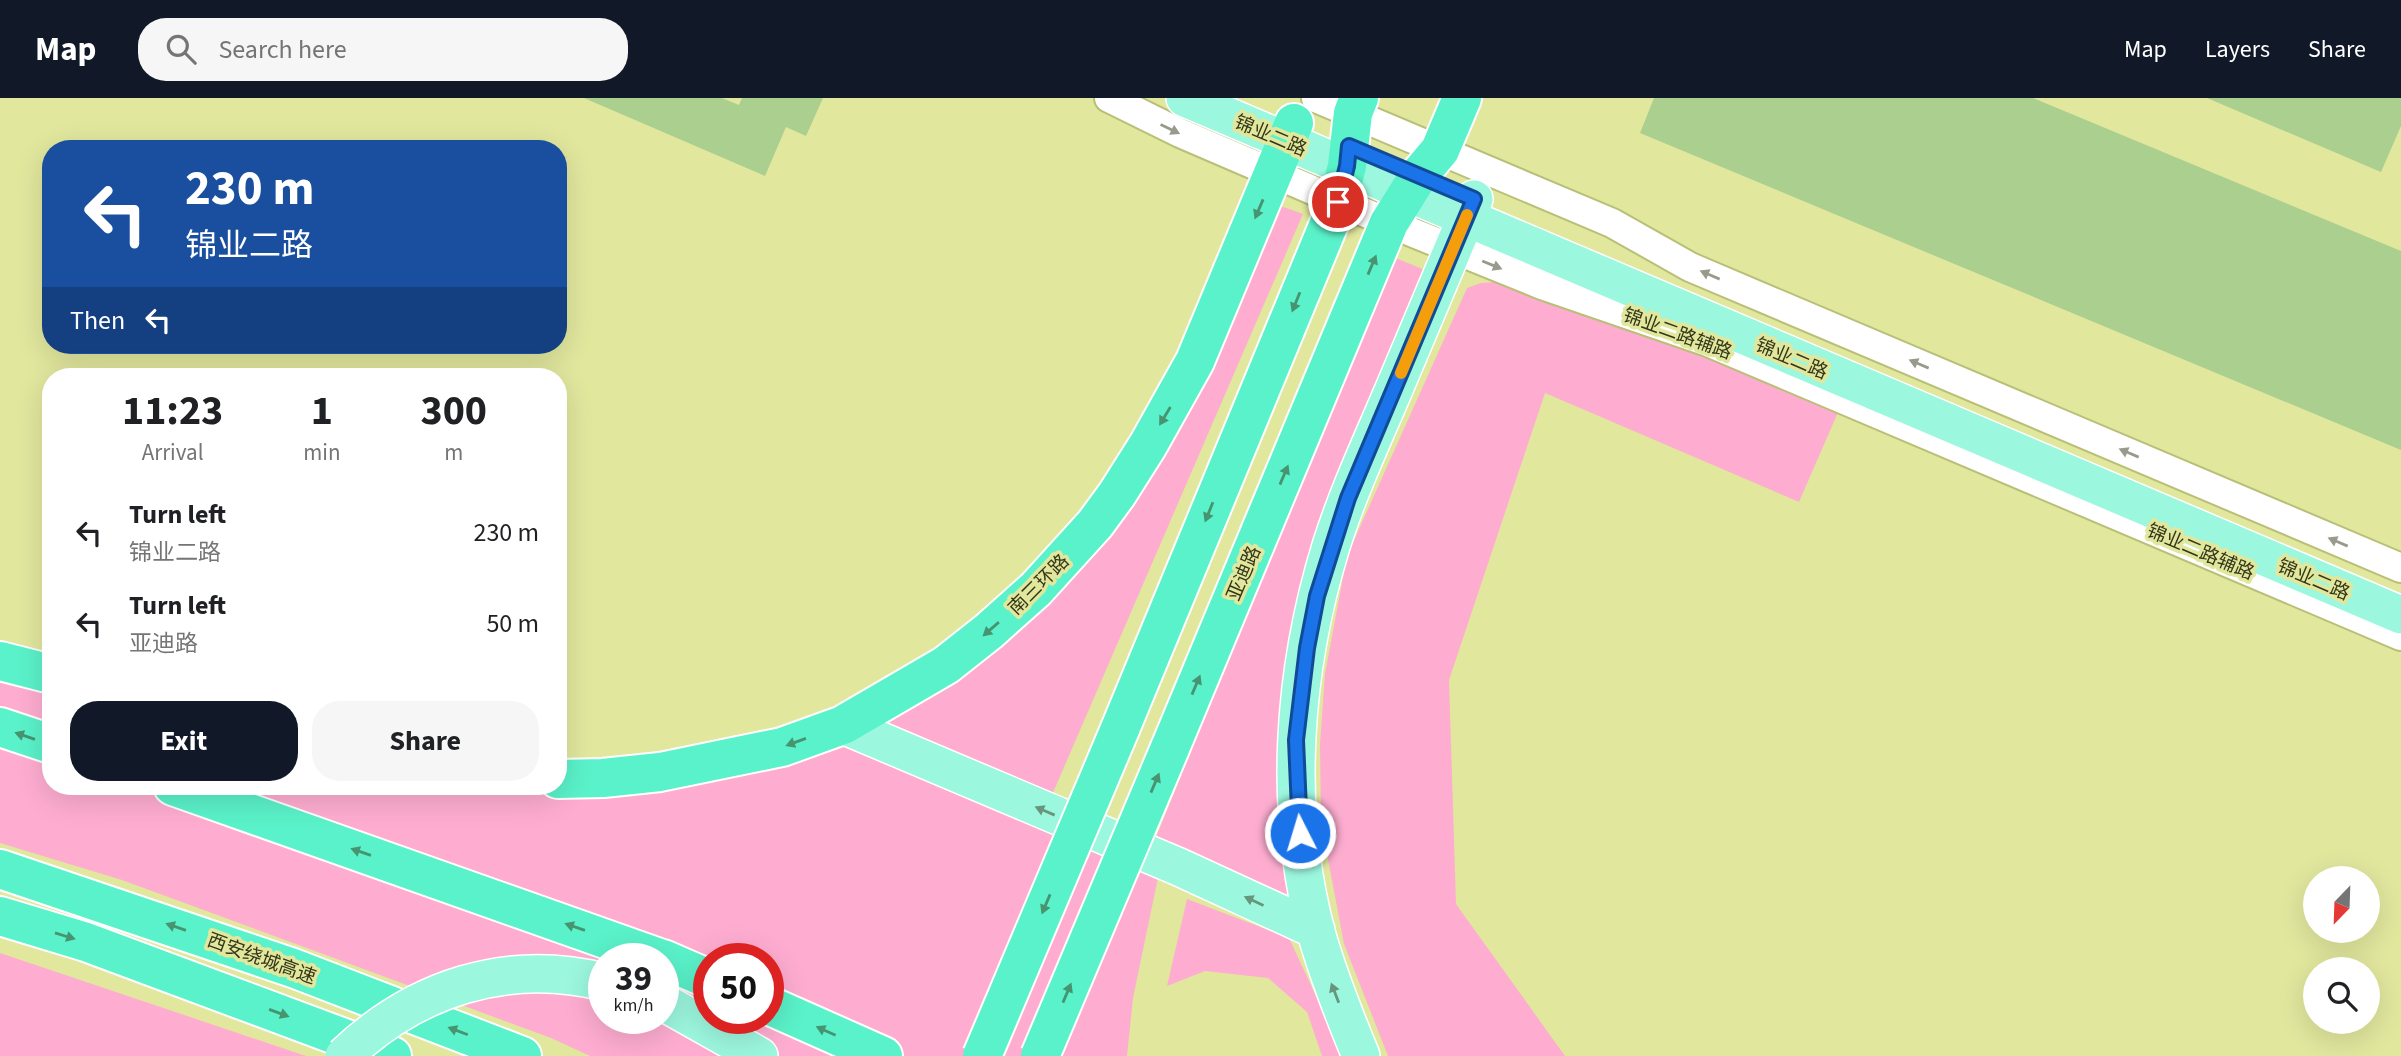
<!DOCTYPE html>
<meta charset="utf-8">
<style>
:root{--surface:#fff;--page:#f6f6f6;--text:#202124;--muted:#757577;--accent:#111827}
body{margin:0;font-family:"Source Sans 3","Noto Sans SC",sans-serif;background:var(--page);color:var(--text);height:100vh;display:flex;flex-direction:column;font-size:26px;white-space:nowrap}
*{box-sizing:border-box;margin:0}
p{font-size:23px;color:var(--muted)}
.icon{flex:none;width:38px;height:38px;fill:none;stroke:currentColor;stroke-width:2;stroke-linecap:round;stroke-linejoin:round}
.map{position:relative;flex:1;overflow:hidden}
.panel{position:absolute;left:42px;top:270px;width:525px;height:427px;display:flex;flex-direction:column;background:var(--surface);border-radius:28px;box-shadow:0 7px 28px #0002}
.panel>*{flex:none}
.guide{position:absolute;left:42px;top:42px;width:525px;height:214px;border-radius:28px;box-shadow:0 7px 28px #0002;background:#1a4fa0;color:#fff;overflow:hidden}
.needle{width:46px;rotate:203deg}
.buttons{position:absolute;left:2303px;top:768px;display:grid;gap:14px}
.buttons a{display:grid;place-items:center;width:77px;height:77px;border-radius:50%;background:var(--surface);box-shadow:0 7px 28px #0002;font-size:35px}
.speed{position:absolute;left:588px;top:845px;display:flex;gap:14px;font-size:35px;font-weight:700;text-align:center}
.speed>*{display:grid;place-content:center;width:91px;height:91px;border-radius:50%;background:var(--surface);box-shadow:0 7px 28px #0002;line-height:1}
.speed small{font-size:18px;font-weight:400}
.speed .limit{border:10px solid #d22;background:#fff;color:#111}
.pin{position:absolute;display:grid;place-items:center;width:60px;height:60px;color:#fff;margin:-30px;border:4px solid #fff;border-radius:50%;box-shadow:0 2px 7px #0007}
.me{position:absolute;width:77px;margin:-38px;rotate:355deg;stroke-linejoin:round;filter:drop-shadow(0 0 5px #0008)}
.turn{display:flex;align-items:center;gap:24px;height:147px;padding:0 28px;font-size:32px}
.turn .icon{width:91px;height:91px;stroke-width:2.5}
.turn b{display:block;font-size:49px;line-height:60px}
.then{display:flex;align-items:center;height:66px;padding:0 28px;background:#0003;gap:14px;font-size:26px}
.eta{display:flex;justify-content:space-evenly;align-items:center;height:119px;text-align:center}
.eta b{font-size:42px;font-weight:700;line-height:49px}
.primary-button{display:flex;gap:14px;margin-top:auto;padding:14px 28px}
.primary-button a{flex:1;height:80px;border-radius:28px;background:var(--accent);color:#fff;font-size:28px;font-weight:700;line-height:80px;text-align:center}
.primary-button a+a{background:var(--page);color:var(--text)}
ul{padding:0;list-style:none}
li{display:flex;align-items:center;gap:21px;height:91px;padding:0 28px}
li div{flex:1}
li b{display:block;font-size:26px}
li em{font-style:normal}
header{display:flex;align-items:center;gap:42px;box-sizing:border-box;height:98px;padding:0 35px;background:var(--accent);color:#fff}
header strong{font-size:33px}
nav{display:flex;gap:38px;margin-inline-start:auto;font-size:24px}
.search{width:490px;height:63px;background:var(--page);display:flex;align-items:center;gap:18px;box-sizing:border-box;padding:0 24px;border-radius:28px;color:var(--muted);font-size:26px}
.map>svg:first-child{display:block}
.green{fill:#feadd0;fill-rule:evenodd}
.building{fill:#abcf8f}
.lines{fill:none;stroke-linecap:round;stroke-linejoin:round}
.minor-casing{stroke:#babf77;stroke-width:32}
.major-casing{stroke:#fff;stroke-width:40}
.highway-casing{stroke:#fff;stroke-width:42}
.minor{stroke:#fff;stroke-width:28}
.major{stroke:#9cf7df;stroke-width:37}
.highway{stroke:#5af2ca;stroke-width:38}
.major-bridge-casing{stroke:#fff;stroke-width:40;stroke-linecap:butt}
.highway-bridge-casing{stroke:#fff;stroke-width:42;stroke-linecap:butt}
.major-bridge{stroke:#9cf7df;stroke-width:37}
.highway-bridge{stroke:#5af2ca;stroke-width:38}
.oneway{fill:#9a9a8c}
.oneway2{fill:#479471}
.oneway3{fill:#68967c}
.route-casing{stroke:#114b97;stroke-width:18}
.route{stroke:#1a73e8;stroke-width:12}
.slow{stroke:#f59e0b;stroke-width:12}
.labels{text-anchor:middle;stroke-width:7;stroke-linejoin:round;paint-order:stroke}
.street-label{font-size:19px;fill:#343618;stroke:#e1e79d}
</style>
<header>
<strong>Map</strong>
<div class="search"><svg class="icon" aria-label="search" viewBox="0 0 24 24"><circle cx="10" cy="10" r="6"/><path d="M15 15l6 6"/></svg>Search here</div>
<nav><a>Map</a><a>Layers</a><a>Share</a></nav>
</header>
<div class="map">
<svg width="2401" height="958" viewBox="0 0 2401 958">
<rect width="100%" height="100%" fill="#e1e79d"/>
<path class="green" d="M1275,106L1303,116L1052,697L876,622L1026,516Z
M1393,159L1425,172L1285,577L1277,639L1290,800L1154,744Z
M1497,184L1533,199L1677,247L1839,312L1799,404L1545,295L1449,582L1456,806L1565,958H1388L1344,846L1321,724L1320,646L1325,576L1347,458L1467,190L1481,185Z
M0,581L51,593V688H471L583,696L685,688L796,658L843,638L1160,770L1133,900L1127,958H590L551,940L122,782L0,745ZM604,861H663V920H604ZM709,861H768V920H709Z
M1187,801L1289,840L1344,958H1322L1307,914L1268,880L1205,873L1167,888Z
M0,855L306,958H0Z"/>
<path class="building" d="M584,0H722L739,7L742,0H823L806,38L786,29L765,78Z
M1654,0H2033L2401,153V352L1640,35Z
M2207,0H2401V28L2381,74Z"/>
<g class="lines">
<g class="minor-casing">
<path id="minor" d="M1109,0L1180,35L1389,125L1542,187L1708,244L2401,538
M1316,0L1612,125L1690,169L2401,470"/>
</g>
<g class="major-casing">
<path id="major" d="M1185,0L2401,517
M843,627L1179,769L1316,832
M663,904L759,958
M1361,958C1344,917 1328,877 1316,834C1283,708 1293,572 1331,448C1348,394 1372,343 1394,291C1420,228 1447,165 1474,101"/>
</g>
<g class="highway-casing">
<path id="highway" d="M0,563L51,576
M0,629L51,646
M1120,631L1338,104L1347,68L1353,15L1359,0
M1170,650L1389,125L1419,77L1440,52L1462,0
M558,681L603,680L660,674L782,649L843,627L946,567L989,533L1036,491L1095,426L1117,396L1148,347L1195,263L1294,25
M173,688L662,861
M0,771L293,870L522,958
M0,818L86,844L392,958
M663,861L709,881
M768,907L883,958"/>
</g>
<use href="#minor" class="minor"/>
<use href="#major" class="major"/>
<use href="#highway" class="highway"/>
<g class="major-bridge-casing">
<path id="major-bridge" d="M344,958C415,890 507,860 604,884"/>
</g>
<g class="highway-bridge-casing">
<path id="highway-bridge" d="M982,958L1120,631
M1040,958L1170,650"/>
</g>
<use href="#major-bridge" class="major-bridge"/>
<use href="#highway-bridge" class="highway-bridge"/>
</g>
<defs><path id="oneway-solid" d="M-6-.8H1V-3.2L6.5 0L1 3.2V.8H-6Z" transform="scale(1.75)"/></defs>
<g class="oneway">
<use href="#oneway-solid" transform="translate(1170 31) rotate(26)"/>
<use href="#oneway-solid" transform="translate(1492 167) rotate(22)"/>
<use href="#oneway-solid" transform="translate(1710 177) rotate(-157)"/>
<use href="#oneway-solid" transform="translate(1919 266) rotate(-157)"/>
<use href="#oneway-solid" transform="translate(2129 355) rotate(-157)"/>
<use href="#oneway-solid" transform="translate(2338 444) rotate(-157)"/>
</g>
<g class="oneway2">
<use href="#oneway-solid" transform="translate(1259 111) rotate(113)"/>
<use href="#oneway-solid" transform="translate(1372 167) rotate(-67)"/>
<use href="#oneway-solid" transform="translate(1296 204) rotate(112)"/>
<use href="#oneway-solid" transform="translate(1165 318) rotate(121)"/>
<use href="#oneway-solid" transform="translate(1284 377) rotate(-67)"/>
<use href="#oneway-solid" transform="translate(1209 414) rotate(112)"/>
<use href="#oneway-solid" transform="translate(991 531) rotate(139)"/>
<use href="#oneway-solid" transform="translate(1196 587) rotate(-67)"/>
<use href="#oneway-solid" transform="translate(25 638) rotate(-161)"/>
<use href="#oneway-solid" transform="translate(796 644) rotate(160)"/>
<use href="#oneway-solid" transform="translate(1155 685) rotate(-67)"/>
<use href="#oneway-solid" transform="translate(361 754) rotate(-161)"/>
<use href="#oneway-solid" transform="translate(1046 806) rotate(113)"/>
<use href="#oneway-solid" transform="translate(176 829) rotate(-161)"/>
<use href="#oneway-solid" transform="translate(575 829) rotate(-161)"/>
<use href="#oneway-solid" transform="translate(65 838) rotate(17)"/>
<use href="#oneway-solid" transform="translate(1067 895) rotate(-67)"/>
<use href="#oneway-solid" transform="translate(279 915) rotate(20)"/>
<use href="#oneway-solid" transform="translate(458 933) rotate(-159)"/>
<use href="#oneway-solid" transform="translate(826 933) rotate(-156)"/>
</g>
<g class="oneway3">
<use href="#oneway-solid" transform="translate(1045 713) rotate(-157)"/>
<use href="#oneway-solid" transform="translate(1254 803) rotate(-155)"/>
<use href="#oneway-solid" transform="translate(1335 895) rotate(-111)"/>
</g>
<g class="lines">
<g class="route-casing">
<path id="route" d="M1300,735L1296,642L1307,550L1317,498L1348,400L1474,101L1349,48L1347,68L1338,104"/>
</g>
<use href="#route" class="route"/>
<path class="slow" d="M1401,275L1467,117"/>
</g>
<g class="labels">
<g class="street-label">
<text transform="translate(1271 37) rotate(23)" y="7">锦业二路</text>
<text transform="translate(1678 235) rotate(20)" y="7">锦业二路辅路</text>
<text transform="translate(1792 260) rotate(23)" y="7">锦业二路</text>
<text transform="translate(2201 453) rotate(23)" y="7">锦业二路辅路</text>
<text transform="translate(1243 475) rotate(-67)" y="7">亚迪路</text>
<text transform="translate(2314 481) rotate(23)" y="7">锦业二路</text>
<text transform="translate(1038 486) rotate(-45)" y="7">南三环路</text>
<text transform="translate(262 860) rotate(20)" y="7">西安绕城高速</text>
</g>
</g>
</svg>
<div class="buttons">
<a><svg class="needle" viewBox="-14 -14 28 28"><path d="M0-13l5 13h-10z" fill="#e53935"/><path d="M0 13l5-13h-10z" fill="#757577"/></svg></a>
<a><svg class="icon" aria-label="search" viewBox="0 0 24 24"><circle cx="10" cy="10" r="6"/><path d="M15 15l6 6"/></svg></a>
</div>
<div class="speed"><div>39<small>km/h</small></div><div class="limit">50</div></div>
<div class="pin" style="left:1338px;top:104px;background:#d93025"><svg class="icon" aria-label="arrive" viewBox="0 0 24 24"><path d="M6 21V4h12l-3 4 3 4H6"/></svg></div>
<svg class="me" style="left:1300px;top:735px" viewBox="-20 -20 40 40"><circle r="17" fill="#1a73e8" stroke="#fff" stroke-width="3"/><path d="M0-11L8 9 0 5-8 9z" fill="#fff"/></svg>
<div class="guide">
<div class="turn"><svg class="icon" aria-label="left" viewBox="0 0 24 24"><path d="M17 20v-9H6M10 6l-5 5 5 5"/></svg><div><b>230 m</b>锦业二路</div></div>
<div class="then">Then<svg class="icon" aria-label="left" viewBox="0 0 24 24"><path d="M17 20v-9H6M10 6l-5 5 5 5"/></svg></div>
</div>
<section class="panel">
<div class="eta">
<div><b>11:23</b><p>Arrival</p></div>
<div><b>1</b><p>min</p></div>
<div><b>300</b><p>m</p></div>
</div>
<ul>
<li><svg class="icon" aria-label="left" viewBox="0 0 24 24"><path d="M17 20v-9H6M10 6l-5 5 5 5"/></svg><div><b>Turn left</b><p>锦业二路</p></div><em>230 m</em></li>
<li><svg class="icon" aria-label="left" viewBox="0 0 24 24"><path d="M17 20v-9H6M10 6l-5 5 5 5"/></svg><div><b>Turn left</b><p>亚迪路</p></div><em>50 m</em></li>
</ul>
<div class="primary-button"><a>Exit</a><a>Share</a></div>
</section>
</div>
